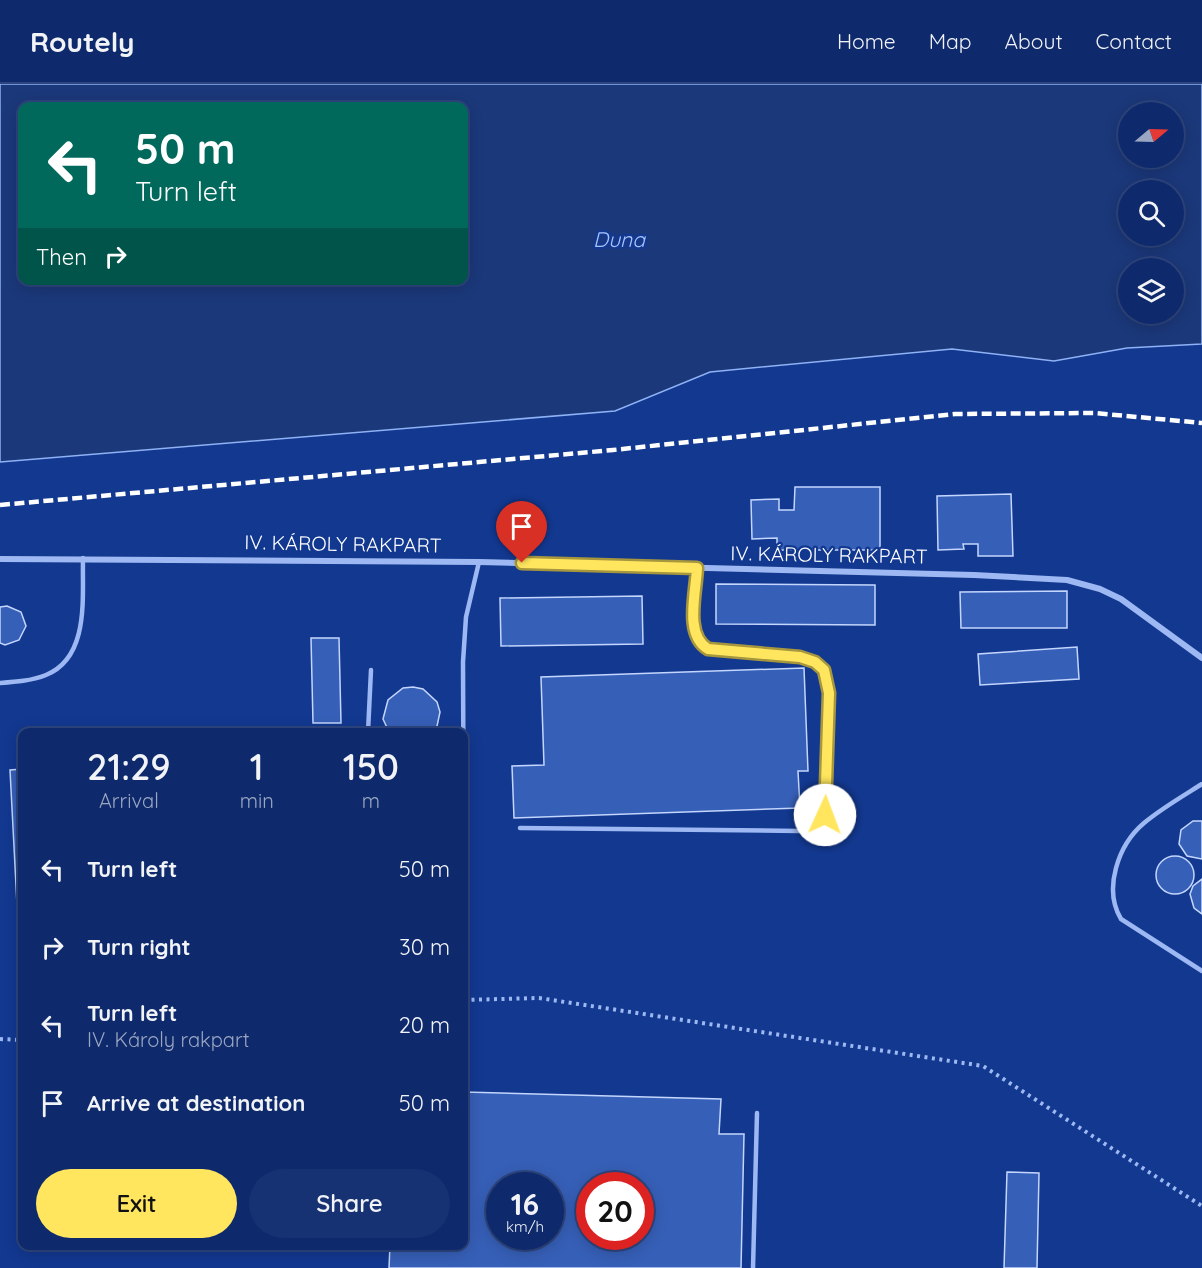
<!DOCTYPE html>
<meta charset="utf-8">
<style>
:root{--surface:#0e2a6c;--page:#173272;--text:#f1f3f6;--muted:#9ba7c2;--line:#2e467f;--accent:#ffe65e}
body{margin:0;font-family:Quicksand,sans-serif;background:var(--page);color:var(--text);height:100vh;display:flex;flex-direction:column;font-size:22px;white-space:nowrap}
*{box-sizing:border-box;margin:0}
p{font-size:20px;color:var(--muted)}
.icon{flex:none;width:33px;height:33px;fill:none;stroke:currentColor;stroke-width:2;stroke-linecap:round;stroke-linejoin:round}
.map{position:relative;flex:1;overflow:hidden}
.details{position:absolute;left:18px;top:644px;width:450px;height:522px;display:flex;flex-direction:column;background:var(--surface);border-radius:12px;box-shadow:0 3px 15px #0003,0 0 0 2px var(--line)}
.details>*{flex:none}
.guide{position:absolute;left:18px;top:18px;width:450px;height:183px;border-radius:12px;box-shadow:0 3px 15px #0003,0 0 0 2px var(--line);background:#00695c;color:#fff;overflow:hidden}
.needle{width:39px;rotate:71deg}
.controls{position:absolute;left:1118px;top:18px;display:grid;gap:12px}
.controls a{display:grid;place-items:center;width:66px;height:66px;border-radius:50%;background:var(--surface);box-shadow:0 3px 15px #0003,0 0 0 2px var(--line);font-size:30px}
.speed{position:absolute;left:486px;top:1088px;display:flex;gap:12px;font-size:30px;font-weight:700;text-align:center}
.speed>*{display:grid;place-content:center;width:78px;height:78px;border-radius:50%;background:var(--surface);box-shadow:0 3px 15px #0003,0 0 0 2px var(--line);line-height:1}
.speed small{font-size:15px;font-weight:400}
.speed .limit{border:9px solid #d22;background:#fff;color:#111}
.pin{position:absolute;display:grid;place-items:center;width:51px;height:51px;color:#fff;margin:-62px -26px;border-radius:50% 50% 50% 0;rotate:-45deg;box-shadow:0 0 6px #0007}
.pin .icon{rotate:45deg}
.me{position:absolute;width:66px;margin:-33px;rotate:2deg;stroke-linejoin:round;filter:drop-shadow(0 0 4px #0008)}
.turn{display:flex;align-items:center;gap:21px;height:126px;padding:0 18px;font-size:27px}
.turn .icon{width:78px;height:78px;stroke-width:2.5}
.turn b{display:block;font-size:42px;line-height:51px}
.then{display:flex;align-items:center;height:57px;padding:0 18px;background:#0003;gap:12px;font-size:22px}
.eta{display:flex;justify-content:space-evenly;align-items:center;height:102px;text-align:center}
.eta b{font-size:36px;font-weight:600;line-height:42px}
.button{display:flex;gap:12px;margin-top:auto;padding:12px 18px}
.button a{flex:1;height:69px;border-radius:36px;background:var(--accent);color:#111;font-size:24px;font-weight:600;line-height:69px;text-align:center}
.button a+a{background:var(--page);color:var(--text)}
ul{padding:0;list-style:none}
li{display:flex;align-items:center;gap:18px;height:78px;padding:0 18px}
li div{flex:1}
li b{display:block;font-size:22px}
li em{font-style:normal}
header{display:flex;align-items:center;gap:36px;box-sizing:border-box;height:84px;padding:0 30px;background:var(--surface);border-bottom:2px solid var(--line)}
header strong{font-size:28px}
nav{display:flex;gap:33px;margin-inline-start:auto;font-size:21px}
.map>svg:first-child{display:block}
.water{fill:#1b387a;stroke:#8fb1f5;stroke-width:1.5;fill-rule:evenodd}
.building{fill:#365fb7;stroke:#c4d6fd;stroke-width:1.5;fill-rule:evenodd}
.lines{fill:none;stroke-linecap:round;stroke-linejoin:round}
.path{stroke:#9db8f2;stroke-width:4;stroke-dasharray:3 4.5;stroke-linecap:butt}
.lane{stroke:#9db8f2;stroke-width:4.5}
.street{stroke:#9db8f2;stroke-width:6}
.rail{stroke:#fff;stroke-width:4.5;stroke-dasharray:10 4.5;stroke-linecap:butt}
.route-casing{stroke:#a6963d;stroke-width:15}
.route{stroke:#ffe65e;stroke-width:10}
.labels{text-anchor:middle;stroke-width:4.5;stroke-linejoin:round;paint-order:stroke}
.street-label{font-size:20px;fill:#fff;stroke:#123890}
.water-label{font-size:21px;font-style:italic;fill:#a9c3f9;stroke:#123890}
</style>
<header>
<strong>Routely</strong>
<nav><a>Home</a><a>Map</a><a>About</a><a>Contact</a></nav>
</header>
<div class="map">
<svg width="1202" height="1184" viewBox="0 0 1202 1184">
<rect width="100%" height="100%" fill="#123890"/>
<path class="water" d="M0,0H1202V260L1127,264L1054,277L952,265L710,288L615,327L0,378ZM22,22H464V196H22ZM1128,28H1173V74H1128ZM1128,106H1173V152H1128ZM1128,184H1173V230H1128Z"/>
<path class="building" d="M795,403H880V466H777V454L752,455L751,416L779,415V426H794Z
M1011,410L1013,472H978V460H963L964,465L938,466L937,412Z
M716,500L875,501V541L716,540Z
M1067,507V544H961L960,508Z
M642,512L643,560L501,562L500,514Z
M7,522L21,528L26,542L19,556L5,561L0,559V523Z
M311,554H339L341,639H313Z
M1077,563L1079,595L980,601L978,570Z
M804,584L808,687H798L800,724L514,734L512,682L544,681L541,593Z
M413,603L423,605L437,618L440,628L436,647L389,648L383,635L388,616L403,604Z
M22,685V859H19L10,686Z
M1193,737H1202V775L1187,772L1179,760L1181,746Z
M1156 791a19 19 0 1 1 38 0a19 19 0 1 1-38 0Z
M1202,795V830L1194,824L1190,810L1193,802Z
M464,1008L721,1015L719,1050H744L741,1184H389L390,1161H464ZM500,1101H550V1152H500ZM590,1101H640V1152H590Z
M1007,1088L1039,1089L1037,1184H1004Z"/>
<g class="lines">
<path class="path" d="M464,916L539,914L983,982L1202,1122
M0,955L22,956"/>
<path class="lane" d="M0,599C15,598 31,597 46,591C90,573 82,513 83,474
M368,648L371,586
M1202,700C1183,712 1162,724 1144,739C1118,761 1103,805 1121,835L1202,887
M520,744L799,747L819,742L825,731L829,609L824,586L815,578L800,573L708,565C683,551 696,509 697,484
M464,814L463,578L466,533L479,478
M753,1184L757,1029"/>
<path class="street" d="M0,475L479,478L974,491L1067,496L1100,505L1121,515L1202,574"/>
<path class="rail" d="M0,421L613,366L955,330L1094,329L1202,339"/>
</g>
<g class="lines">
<g class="route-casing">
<path id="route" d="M522,479L697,484C696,509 684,551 708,565L800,573L815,578L824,586L829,609L825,731"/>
</g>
<use href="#route" class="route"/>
</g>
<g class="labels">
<g class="street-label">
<text transform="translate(343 460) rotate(1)" y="7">IV. KÁROLY RAKPART</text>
<text transform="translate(829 471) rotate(1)" y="7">IV. KÁROLY RAKPART</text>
</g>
<g class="water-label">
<text x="619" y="163">Duna</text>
</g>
</g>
</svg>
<div class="controls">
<a><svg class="needle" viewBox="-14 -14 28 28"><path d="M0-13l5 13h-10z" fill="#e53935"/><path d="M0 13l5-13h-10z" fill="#9ba7c2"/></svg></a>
<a><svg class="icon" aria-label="search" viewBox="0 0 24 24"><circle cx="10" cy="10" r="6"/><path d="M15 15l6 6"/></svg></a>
<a><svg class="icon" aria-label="layers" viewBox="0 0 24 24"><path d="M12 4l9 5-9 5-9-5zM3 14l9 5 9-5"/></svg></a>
</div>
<div class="speed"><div>16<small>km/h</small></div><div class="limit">20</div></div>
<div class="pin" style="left:522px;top:479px;background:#d93025"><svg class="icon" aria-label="arrive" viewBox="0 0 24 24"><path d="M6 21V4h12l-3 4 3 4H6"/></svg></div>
<svg class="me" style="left:825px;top:731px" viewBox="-20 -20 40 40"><circle r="19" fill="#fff"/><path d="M0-13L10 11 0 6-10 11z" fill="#ffe65e"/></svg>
<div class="guide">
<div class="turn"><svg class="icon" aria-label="left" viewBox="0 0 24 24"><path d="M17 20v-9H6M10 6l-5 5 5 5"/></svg><div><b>50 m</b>Turn left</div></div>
<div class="then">Then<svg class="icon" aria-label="right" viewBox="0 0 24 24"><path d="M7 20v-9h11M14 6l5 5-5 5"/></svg></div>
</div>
<section class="details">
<div class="eta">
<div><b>21:29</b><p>Arrival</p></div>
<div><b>1</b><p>min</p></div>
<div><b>150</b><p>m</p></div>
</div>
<ul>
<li><svg class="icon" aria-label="left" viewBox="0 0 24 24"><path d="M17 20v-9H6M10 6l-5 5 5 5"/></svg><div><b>Turn left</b></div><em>50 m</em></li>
<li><svg class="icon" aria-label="right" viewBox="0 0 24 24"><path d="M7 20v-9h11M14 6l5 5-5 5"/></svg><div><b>Turn right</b></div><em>30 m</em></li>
<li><svg class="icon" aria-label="left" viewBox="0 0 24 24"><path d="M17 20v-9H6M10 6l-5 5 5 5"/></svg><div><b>Turn left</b><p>IV. Károly rakpart</p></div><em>20 m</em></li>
<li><svg class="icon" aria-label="arrive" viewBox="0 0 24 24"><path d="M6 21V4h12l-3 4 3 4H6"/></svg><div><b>Arrive at destination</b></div><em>50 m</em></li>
</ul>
<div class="button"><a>Exit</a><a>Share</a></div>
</section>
</div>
